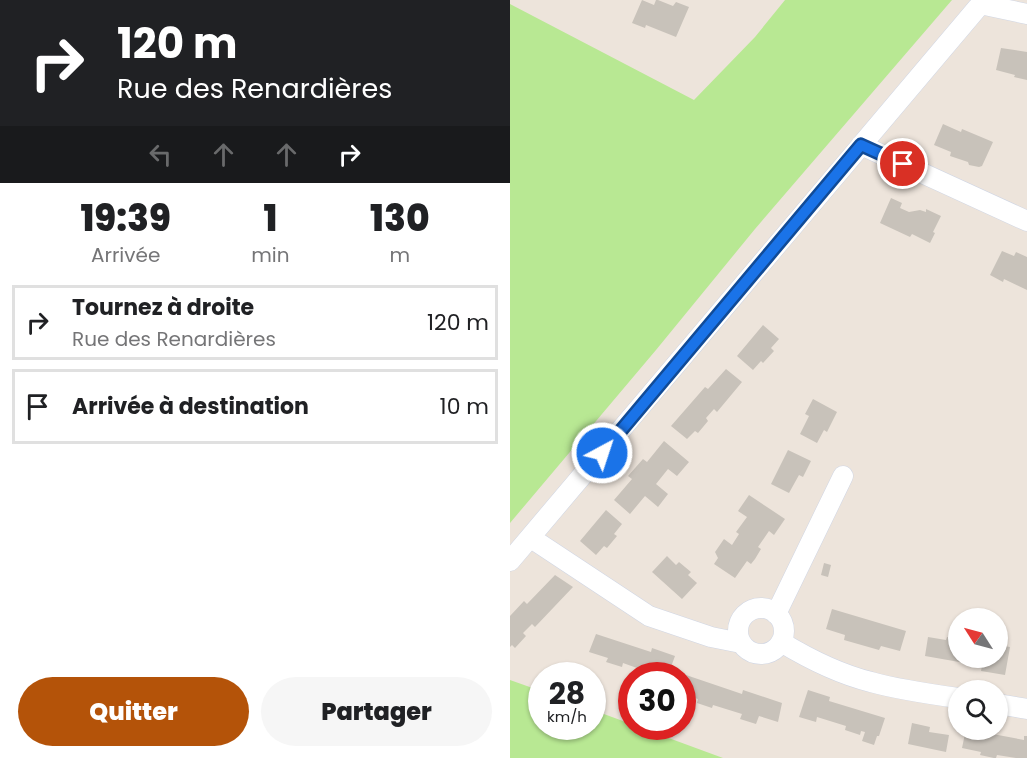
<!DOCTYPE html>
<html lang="fr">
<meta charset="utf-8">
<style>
:root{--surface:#fff;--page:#f6f6f6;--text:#202124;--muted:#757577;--line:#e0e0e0;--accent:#b45309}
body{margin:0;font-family:Poppins,sans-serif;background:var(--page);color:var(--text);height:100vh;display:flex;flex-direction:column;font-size:22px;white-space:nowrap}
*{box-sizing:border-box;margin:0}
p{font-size:20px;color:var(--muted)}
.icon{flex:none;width:33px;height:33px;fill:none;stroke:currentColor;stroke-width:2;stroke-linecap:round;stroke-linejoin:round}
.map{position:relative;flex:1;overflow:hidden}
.panel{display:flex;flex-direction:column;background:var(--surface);width:510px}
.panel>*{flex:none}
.banner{background:#202124;color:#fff;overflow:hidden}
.needle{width:39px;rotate:306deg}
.fabs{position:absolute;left:438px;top:608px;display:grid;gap:12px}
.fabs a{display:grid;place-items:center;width:60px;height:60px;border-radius:50%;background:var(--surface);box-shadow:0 2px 4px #0004;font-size:30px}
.speed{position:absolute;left:18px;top:662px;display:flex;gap:12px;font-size:30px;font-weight:700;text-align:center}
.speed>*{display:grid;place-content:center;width:78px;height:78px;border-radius:50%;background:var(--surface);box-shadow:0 2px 4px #0004;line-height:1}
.speed small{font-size:15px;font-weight:400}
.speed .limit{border:9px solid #d22;background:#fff;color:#111}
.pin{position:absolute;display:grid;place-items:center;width:51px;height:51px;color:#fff;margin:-26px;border:3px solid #fff;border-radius:50%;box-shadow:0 2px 6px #0007}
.me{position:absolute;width:66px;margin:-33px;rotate:40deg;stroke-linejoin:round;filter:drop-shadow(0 0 4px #0008)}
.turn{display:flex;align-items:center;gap:21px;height:126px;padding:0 18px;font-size:27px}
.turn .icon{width:78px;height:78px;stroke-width:2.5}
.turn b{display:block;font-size:42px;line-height:51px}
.lanes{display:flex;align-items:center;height:57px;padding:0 18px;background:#0003;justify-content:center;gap:30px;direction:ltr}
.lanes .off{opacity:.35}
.eta{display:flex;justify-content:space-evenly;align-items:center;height:102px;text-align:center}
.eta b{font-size:36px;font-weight:800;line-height:42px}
.button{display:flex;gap:12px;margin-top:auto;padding:12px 18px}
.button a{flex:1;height:69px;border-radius:36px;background:var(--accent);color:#fff;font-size:24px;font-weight:800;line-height:69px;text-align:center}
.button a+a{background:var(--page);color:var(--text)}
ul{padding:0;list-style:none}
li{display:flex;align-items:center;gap:18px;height:75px;margin:0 12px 9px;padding:0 6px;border:3px solid var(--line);border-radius:0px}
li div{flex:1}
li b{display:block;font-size:22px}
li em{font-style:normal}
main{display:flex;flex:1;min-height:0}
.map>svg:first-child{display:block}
.green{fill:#b8e893}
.building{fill:#c8c2ba}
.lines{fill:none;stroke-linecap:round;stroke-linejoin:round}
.minor-casing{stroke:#d0d6e4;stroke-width:21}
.minor{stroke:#fff;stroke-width:20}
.route-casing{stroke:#114b97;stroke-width:15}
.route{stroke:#1a73e8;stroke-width:10}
</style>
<main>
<section class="panel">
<div class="banner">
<div class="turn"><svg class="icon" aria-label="right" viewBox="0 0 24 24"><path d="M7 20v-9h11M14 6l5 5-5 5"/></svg><div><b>120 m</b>Rue des Renardières</div></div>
<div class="lanes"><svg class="icon off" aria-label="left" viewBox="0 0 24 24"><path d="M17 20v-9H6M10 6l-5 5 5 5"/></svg><svg class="icon off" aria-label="ahead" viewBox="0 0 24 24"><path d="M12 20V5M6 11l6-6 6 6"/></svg><svg class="icon off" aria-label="ahead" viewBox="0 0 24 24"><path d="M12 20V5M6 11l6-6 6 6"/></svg><svg class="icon" aria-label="right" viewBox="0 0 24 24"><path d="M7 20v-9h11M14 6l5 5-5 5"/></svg></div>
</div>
<div class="eta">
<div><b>19:39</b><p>Arrivée</p></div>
<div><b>1</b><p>min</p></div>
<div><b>130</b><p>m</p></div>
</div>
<ul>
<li><svg class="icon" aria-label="right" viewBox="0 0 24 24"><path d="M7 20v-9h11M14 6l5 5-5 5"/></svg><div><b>Tournez à droite</b><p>Rue des Renardières</p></div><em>120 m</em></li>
<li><svg class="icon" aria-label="arrive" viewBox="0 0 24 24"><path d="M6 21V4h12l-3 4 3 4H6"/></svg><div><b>Arrivée à destination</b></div><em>10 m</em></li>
</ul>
<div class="button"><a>Quitter</a><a>Partager</a></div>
</section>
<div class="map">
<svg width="517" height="758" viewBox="0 0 517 758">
<rect width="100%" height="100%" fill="#ede4db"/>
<path class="green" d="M275,0H442L245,229L146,350L0,523V4L184,100L245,37Z
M0,680L31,691L32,726H82L83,710L121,724L122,726H126L213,758H0Z"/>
<path class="building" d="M132,0L144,5L146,0H148L163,6L166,2L179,7L166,37L136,25L135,28L122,23Z
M491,48L517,52V80L504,77L505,75L486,70Z
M433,124L451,132L452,129L483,142L472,166L469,167L459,165L458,162L440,156L441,152L424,145Z
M381,198L392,203L390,208L399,212L410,210L416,212V209L431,216L423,232L425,233L420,243L402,234L400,237L370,223Z
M492,251L504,256L506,252L517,257V290L494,279L493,282L480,275Z
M253,325L269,339L261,348L264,351L253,363L251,361L243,370L227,356Z
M216,369L232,382L207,412L204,409L196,418L198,421L188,433L185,431L177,439L161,426L195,387L198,389Z
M303,399L327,412L317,432L314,430L307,443L290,434L299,416L295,414Z
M154,441L179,462L167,476L158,469L146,484L158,494L148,507L135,496L120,514L104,500L122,479L118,476L133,459L137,462Z
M278,450L301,461L293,477L289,475L279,493L261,484Z
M239,495L275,519L264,535L259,531L248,547L251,549L245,559L241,564L237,561L225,578L204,564L208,558L205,552L214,539L222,545L229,534L226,532L237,517L228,511Z
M96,510L112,524L104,534L107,536L97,548L94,546L86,555L70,541Z
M157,556L166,565L169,562L181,572L178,575L187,583L172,599L142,572Z
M314,563L321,565L318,577L311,575Z
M45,575L63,587L25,627L22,624L13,633L16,636L5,648L2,645L0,647V616L14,601L17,604Z
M322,609L396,631L390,651L371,646L369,650L334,640L335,635L316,629Z
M86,634L141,652L142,648L165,656L158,675H140L141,673L113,663L112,667L96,662L98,658L79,652Z
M418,637L436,640L437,637L448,639V657H488V645L500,647L495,675L471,671L472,666L415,656Z
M176,675L232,694L233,690L272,703L268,722L249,716L246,724L230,719L232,714L203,705L202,708L187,703L188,699L172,694V686Z
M298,690L320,697L319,701L375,718L369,736H367L364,745L352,741L355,732L351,731L350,735L335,730L336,726L307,717L306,722L289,717Z
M402,723L420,727L419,732L439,735L436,752L398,744Z
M456,729L514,740V736H517V758H506L487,755L486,758H484L470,755L471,752L452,748Z"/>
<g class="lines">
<g class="minor-casing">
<path id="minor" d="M470,4L517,14
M351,145L517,221
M21,538L139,616L201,637L231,643
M0,561L474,0
M228 631a23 23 0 1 1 46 0a23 23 0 1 1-46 0Z
M266,614L333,476
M271,642C299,659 329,674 361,682C390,690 419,694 448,698
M488,704L517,709"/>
</g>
<use href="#minor" class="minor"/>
</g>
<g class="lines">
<g class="route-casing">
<path id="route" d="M92,453L351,145L393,164"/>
</g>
<use href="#route" class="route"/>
</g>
</svg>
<div class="fabs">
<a><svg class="needle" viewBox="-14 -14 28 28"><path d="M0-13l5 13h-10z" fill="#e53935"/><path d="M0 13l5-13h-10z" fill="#757577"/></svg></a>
<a><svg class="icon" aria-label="search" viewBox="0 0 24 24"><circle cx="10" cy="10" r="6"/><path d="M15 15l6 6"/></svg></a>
</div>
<div class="speed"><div>28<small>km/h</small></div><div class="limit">30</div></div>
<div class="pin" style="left:393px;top:164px;background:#d93025"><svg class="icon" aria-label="arrive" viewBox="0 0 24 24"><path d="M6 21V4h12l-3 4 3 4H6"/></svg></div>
<svg class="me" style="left:92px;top:453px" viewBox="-20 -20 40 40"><circle r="17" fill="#1a73e8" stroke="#fff" stroke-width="3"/><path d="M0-11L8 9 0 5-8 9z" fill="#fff"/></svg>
</div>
</main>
